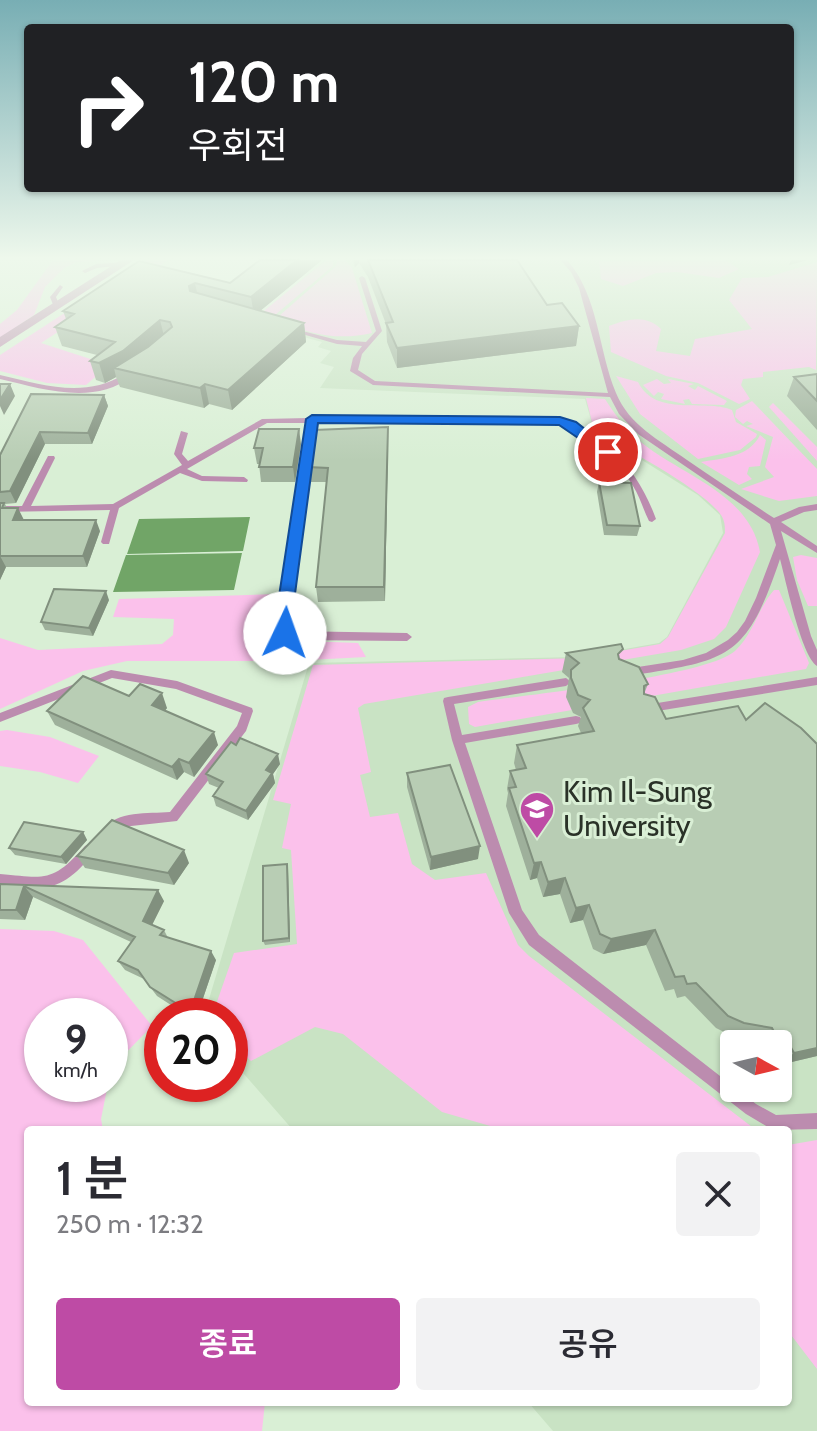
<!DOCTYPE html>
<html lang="ko">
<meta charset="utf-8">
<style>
:root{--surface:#fff;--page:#f2f2f3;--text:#2b2b33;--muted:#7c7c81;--accent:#be4ba5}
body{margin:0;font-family:Cabin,"Noto Sans KR",sans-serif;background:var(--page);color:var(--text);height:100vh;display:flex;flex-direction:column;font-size:30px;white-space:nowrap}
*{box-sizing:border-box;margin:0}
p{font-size:26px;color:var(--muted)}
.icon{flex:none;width:44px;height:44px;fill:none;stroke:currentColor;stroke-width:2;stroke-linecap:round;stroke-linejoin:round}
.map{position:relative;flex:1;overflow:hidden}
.side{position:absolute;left:24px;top:1126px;width:768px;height:280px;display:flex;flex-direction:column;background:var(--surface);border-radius:8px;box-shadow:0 2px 6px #0004}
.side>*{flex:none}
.hud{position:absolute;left:24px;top:24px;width:770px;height:168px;border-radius:8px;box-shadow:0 2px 6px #0004;background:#202124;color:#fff;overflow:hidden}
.needle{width:52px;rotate:98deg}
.tools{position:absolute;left:720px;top:1030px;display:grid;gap:16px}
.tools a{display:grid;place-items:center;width:72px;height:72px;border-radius:8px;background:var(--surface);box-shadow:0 2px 6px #0004;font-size:40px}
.speed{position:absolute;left:24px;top:998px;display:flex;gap:16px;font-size:40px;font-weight:700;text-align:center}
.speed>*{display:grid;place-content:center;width:104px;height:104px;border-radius:50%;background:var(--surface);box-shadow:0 2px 6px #0004;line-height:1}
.speed small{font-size:20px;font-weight:400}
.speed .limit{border:12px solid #d22;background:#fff;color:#111}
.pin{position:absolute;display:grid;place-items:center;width:68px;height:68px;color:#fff;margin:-34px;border:4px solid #fff;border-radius:50%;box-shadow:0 2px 8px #0007}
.me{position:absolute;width:88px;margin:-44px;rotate:3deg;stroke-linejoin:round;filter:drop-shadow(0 0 6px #0008)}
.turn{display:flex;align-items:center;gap:28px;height:168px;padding:0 32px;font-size:36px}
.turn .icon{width:104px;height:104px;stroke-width:2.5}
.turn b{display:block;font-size:56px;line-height:68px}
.round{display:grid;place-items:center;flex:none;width:84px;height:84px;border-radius:8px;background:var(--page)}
.headline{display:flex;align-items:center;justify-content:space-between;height:136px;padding:0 32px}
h1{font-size:48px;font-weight:600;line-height:60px}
.action{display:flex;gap:16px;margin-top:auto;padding:16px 32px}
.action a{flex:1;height:92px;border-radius:8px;background:var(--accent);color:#fff;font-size:32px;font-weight:600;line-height:92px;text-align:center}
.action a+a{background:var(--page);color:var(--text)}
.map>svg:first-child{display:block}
.built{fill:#c9e3c4;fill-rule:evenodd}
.green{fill:#fbc1eb}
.water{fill:#71a567}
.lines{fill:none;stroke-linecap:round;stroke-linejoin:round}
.lane{fill:#bc8caf;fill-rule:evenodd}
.street{fill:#bc8caf;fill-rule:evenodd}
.wall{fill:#9eb09b}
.shaded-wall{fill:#81907e}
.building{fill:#b8cdb4;stroke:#81907e;stroke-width:2}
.route{fill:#1a73e8;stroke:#114b97;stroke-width:2}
.labels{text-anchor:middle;stroke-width:6;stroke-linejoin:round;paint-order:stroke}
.poi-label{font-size:30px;fill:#2a3228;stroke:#d9efd5;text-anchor:start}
</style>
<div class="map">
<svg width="817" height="1431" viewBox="0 0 817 1431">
<rect width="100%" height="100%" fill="#d9efd5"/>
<path class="built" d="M325,260H817V1431H553L528,1402H788V1130H293L230,1058V1016H204L309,663L579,657L659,643L667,637L723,533L720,515L698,495L594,430L585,399L320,388L334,367L320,363L331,351L318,347L322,342L251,323ZM734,1044H778V1088H734Z"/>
<path class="green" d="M53,260H102L77,262L64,268L45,287L34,315L0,338V324L17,310Z
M146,260H168L41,343L109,365L86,385L47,383L0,371V355Z
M326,260H333V266L275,315H259Z
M337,260H345L352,268L372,333C342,340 312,336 284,322L279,316L336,266Z
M725,260L739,269L719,278L677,272L656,273L623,286L601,279L599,261Z
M817,262L816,370L809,367L763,372V377L743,379L741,385L750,399L739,404L698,383L666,376L611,352L609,326C627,319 646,314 661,329L656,351L690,356L695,339L752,329L729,300L742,278L768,277Z
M616,376L638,382C656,418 704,398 732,410L736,422L757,434L756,437L740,450L698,459L640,414Z
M657,379L664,384L671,383L668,379L694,384L688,386L695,390L698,386L727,401L724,405L692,404L689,399L683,400L685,404L661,399L664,394L658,392L654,396L643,385Z
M586,398L605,399C614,413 624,427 636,438C676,474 749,491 760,552L726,627L714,639L681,650L364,704L358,708L371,772L360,775L370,817L398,813L412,864L435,880L486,873L518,945L529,956L756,1130H504L442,1112L343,1034L315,1027L251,1061L230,1042V1016H212L234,953L297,944L291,850L282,848L291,804L273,800L313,665L580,658L660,644L668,637L725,533C725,527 725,521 721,515C703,489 624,448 594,430Z
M752,401L817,469V496L779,501L741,489L774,477L765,467L773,437L746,426L753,424L747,421L743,424L735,417L736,410Z
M773,403L817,447V461L769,407Z
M760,435L766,440L760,466L749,467L747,474L752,479L739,485L701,462C724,458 749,457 760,435Z
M801,555L817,558V606H808L797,580L793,557Z
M774,590H779L809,663L806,669L475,727L469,724L468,707L478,702C525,695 705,677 735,651C753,635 758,608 774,590Z
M278,594L276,640L358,643L366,657L289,661H127L83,671L0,709V638L38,650L162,644L173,635L174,619L113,617L119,599Z
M7,730L50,737L99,756L78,783L40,772L0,766V731Z
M0,929L54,931L83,940L152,1026L111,1068L110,1075V1016H42V1084H108L101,1119L103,1130H28V1402H265L262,1431H0Z
M817,1140V1369L788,1331V1145Z"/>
<path class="water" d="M250,517L243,551L127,554L139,519Z
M242,553L234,590L113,592L126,555Z"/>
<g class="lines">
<path class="lane" d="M560,260H567C599,296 598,350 616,393C629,425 659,440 687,460C716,480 745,499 774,518L799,507L817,504V510L804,512L781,522L817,546V553L781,531L811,636L817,650V666C801,655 786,581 780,559C746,660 729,660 629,676L625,675L624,672L625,669L683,660L706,653L728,640L737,632L745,621L756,598L776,545L770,524L638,434L619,414L610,397L373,385L350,371L353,358L362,346L337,344L288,330L291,328L337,340L366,342L376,331L359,278L362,276L365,278L382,331L362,354L358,370L375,381L608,393L579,288L571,272Z
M124,262L126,263V265L97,268L85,273L82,271L96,264Z
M60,285L63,287L56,297L60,307L57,309L54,307L50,297Z
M125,374L132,376C94,406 43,389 0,379V375C44,385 84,399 125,374Z
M312,417L316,418H548C603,430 637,467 656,519L652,522L649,521C643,509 640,497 633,486C614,454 584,431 548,422L315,423L289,616L290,631L407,633L412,637L407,641L291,640C278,635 280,628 279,616L307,423H267L187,469L202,476L244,477L248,480L247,482L202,481L180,473L119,508L109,544H103L101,542L110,510L0,512V506H22L48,456H54L55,458L31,506L113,504L182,465L174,454L181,431L188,433L182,454L188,461L262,419L308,418Z
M111,670L177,681L252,708L253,711L246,731L177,821L122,827L109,835L105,834L103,830C117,810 148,814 170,812L237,726L242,713L176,689L112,678L0,722V713Z
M817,677V685L645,713L641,712L640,709L641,706L645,705Z
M566,678L571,682L566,686L454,704L462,735L576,716L580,717L582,720L580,723L576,724L465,743L522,910L539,935L756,1104L776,1115L817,1113V1129L773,1130L746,1114L529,945L509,913L452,740L443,701L444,698L448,697Z
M89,844L93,846L95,850L93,854C61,892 48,890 0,886V874C46,878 52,883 85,846Z"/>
<path class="street" d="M121,260H134L0,347V337Z"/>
</g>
<path class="wall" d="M260,260H322L260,311L304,323L306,342L232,410L209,404L204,408L120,387L116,377L105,383L96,380L90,361L97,355L62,346L55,327L66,319L63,311L139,261L230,283Z
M352,260H517L547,305L579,326L576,346L397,368L387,342L386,324L368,277L359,263L355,267Z
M817,374V430L787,396L794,377Z
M104,395L108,406L92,444H45L16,503L5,504L7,508L24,520L100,531L87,567H6L0,580V455Z
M388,427L385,601L318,602L316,587L327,482H310L308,467Z
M301,444L295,482H261L259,464H257L254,448Z
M599,482L640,526L637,536L604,535L597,492Z
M109,600L93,636L45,630L41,622Z
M566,653L620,659L648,684L644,694L817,1056L779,1065L778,1044H761L759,1040L732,1036L716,1028L685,996L677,998L674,989L665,991L646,945L603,954L593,949L583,920L570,923L560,894L543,897L537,878L530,880L506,806L508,793L507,789L510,771L516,770L514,763L517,745L581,733L578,726L581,717L573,713L566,697L569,678L562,672Z
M129,696L167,708L165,711L218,745L194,777L184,772L177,780L55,725L47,711Z
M280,764L273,774L275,783L248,820L216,806L213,796L219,788L209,784L206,774Z
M407,773L478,859L430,870L407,787Z
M83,832L87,840L66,864L15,855L9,848Z
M77,856L189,863L174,885L85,868Z
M287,864L290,942L265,945L263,941Z
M0,884L164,901L152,925L164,930L168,938L216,960L197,1016H188L157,996L144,979L125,970L118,961L131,942L33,897L25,920L0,919Z"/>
<path class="shaded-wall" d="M297,260H322L254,316L251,297Z
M354,260H359V263L355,267Z
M791,260H809L789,265Z
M195,283L199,302L193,304L189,286Z
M160,320L165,340L114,368L116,377L105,383L99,363Z
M304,323L306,342L232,410L228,390Z
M579,326L576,346L397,368V348Z
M10,384L15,396L4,415L0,406V400Z
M205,384L209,404L204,408L200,388Z
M104,395L108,406L92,444L88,433Z
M388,427V442L385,601L384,587Z
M299,429L301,444L295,482L293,467Z
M40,432L45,444L16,503L10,491Z
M18,508L24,520H13Z
M96,520L100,531L87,567L83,556Z
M0,556L6,567L0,580Z
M106,591L109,600L93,636L89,628Z
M162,693L167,708L157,719L152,705Z
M214,732L218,745L194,777L189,763Z
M278,754L280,764L273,774L275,783L248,820L246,811L266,770Z
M179,759L184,772L177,780L172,767Z
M83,832L87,840L66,864L61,857Z
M480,846L478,859L430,870L431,857Z
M184,850L189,863L174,885L168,873Z
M541,862L537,878L530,880L534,863Z
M287,864L288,868L290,942L289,938Z
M565,878L560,894L543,897L548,882Z
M24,886L33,897L25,920L16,910Z
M158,890L164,901L149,931L143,921Z
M589,905L583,920L570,923L576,908Z
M655,930L646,945L603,954L611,939Z
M211,951L216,960L197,1016H192L190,1012Z
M789,1044L778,1053V1049L781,1046Z
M817,1048V1056L779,1065L794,1053Z"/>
<path class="building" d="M260,260H297L251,297L195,283L189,286L190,291L304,323L228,390L205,384L200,388L114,368L148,347L172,327L170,322L160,320L123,351L99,363L90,361L115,342L55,327L74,314L63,311L139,261L230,283Z
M368,260H517L547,305L562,303L579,326L397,348L386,323L393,322Z
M817,374V401L794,377Z
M0,384H10L0,400Z
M31,394L104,395L88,433L40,432L10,491L0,492V455Z
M388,427L384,587H316L328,468L308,467L314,430Z
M259,429H299L293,467H259L263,448H254Z
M599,482L631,483L640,526L607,525Z
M0,503H4L2,508H18L13,520H96L83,556H0Z
M54,589L106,591L89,628L41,622Z
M621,644L623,649L618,654L619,659L639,667L648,684L644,686V694L655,697L666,719L738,706L746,720L765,703L801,728L817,744V1048L794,1053L789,1044L781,1046L772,1028L744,1023L728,1016L696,983L687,984L684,976L675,977L655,930L611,939L600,934L589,905L576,908L565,878L548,882L541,862L534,863L509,788L516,787L510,771L526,768L517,745L594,731L583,708L590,700L578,695L571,678V670L579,663L566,653Z
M83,676L129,696L140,684L162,693L152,705L214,732L189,763L179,759L172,767L47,711Z
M240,738L278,754L266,770L272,773L246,811L213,796L223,782L206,774L231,742L236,745Z
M450,765L480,846L431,857L407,773Z
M112,820L184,850L168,873L77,856Z
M24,822L83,832L61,857L9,848Z
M287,864L289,938L263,941V866Z
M0,884L158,890L143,921L164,930L160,935L211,951L190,1012L150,987L138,970L118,961L135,937L24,886L16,910H0Z"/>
<linearGradient id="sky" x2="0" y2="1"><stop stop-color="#78aeb4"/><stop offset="0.56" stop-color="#eef8ec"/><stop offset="1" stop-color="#eef8ec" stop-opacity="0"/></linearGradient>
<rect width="817" height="461" fill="url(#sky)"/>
<path class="route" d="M312,415L560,417L576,422L614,452L603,455L559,425L318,423L292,616L294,633L285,639L277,633L276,616L306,419Z"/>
<defs>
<g id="university-pin" transform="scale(1.8)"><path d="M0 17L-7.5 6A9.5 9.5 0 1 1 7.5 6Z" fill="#be4ba5" stroke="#d9efd5"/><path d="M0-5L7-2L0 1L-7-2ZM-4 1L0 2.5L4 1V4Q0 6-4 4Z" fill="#fff"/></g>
</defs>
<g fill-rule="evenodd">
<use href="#university-pin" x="537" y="809"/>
</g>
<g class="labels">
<g class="poi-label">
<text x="563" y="802">Kim Il-Sung<tspan x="563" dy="34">University</tspan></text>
</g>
</g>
</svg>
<div class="tools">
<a><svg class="needle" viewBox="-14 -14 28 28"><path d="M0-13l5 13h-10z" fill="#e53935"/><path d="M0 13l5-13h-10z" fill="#7c7c81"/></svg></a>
</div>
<div class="speed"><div>9<small>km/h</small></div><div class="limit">20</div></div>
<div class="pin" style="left:608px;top:452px;background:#d93025"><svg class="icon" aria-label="arrive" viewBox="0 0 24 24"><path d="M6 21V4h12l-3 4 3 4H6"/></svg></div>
<svg class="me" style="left:285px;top:633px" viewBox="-20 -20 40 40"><circle r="19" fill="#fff"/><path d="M0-13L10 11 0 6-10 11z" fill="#1a73e8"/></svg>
<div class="hud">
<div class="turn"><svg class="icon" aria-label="right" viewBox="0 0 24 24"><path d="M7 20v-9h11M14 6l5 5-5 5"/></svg><div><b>120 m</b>우회전</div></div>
</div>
<section class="side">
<div class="headline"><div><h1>1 분</h1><p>250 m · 12:32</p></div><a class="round"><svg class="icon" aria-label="close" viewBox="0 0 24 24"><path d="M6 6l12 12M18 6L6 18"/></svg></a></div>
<div class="action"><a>종료</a><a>공유</a></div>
</section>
</div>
